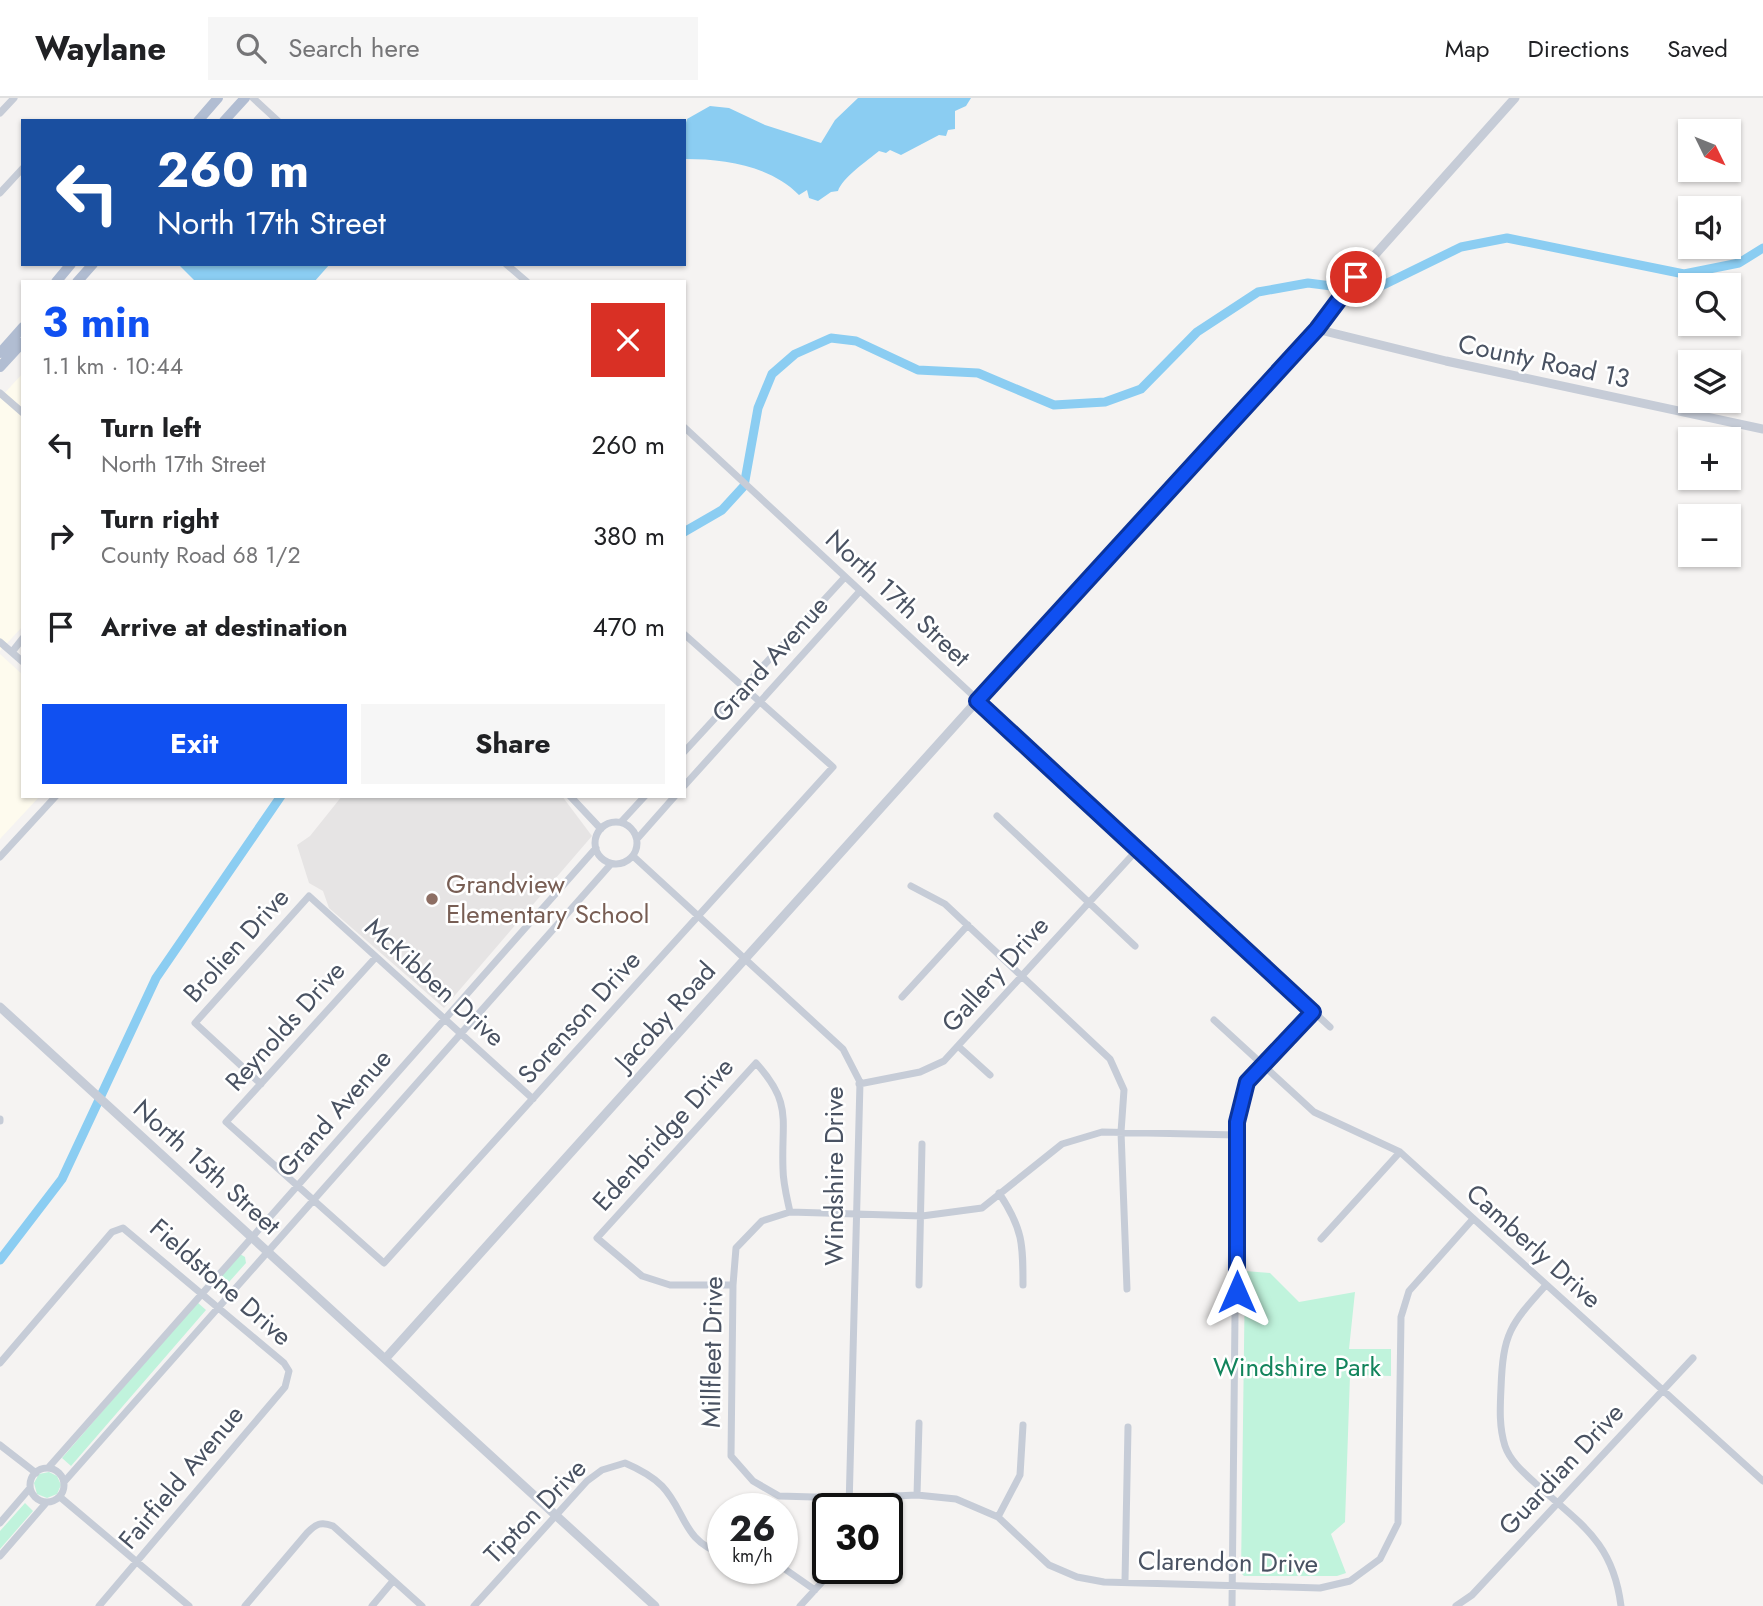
<!DOCTYPE html>
<meta charset="utf-8">
<style>
:root{--surface:#fff;--page:#f6f6f6;--text:#202124;--muted:#757577;--line:#e0e0e0;--accent:#1050f1}
body{margin:0;font-family:Jost,sans-serif;background:var(--page);color:var(--text);height:100vh;display:flex;flex-direction:column;font-size:26px;white-space:nowrap}
*{box-sizing:border-box;margin:0}
p{font-size:23px;color:var(--muted)}
.icon{flex:none;width:38px;height:38px;fill:none;stroke:currentColor;stroke-width:2;stroke-linecap:round;stroke-linejoin:round}
.map{position:relative;flex:1;overflow:hidden}
.details{position:absolute;left:21px;top:182px;width:665px;height:518px;display:flex;flex-direction:column;background:var(--surface);border-radius:0px;box-shadow:0 2px 5px #0004}
.details>*{flex:none}
.top-card{position:absolute;left:21px;top:21px;width:665px;height:147px;border-radius:0px;box-shadow:0 2px 5px #0004;background:#1a4fa0;color:#fff;overflow:hidden}
.needle{width:46px;rotate:133deg}
.tools{position:absolute;left:1678px;top:21px;display:grid;gap:14px}
.tools a{display:grid;place-items:center;width:63px;height:63px;border-radius:0px;background:var(--surface);box-shadow:0 2px 5px #0004;font-size:35px}
.speed{position:absolute;left:707px;top:1395px;display:flex;gap:14px;font-size:35px;font-weight:700;text-align:center}
.speed>*{display:grid;place-content:center;width:91px;height:91px;border-radius:50%;background:var(--surface);box-shadow:0 2px 5px #0004;line-height:1}
.speed small{font-size:18px;font-weight:400}
.speed .limit{border:4px solid #111;border-radius:10px;background:#fff;color:#111}
.pin{position:absolute;display:grid;place-items:center;width:60px;height:60px;color:#fff;margin:-30px;border:4px solid #fff;border-radius:50%;box-shadow:0 2px 7px #0007}
.me{position:absolute;width:77px;margin:-38px;rotate:0deg;stroke-linejoin:round;filter:drop-shadow(0 0 5px #0008)}
.turn{display:flex;align-items:center;gap:24px;height:147px;padding:0 21px;font-size:32px}
.turn .icon{width:91px;height:91px;stroke-width:2.5}
.turn b{display:block;font-size:49px;line-height:60px}
.round{display:grid;place-items:center;flex:none;width:74px;height:74px;border-radius:0px;background:var(--page)}
.head{display:flex;align-items:center;justify-content:space-between;height:119px;padding:0 21px}
h1{font-size:42px;font-weight:700;line-height:52px;color:var(--accent)}
.primary-button{display:flex;gap:14px;margin-top:auto;padding:14px 21px}
.primary-button a{flex:1;height:80px;border-radius:0px;background:var(--accent);color:#fff;font-size:28px;font-weight:700;line-height:80px;text-align:center}
.primary-button a+a{background:var(--page);color:var(--text)}
ul{padding:0;list-style:none}
li{display:flex;align-items:center;gap:21px;height:91px;padding:0 21px}
li div{flex:1}
li b{display:block;font-size:26px}
li em{font-style:normal}
header{display:flex;align-items:center;gap:42px;box-sizing:border-box;height:98px;padding:0 35px;background:var(--surface);border-bottom:2px solid var(--line)}
header strong{font-size:33px}
nav{display:flex;gap:38px;margin-inline-start:auto;font-size:24px}
.search{width:490px;height:63px;background:var(--page);display:flex;align-items:center;gap:18px;box-sizing:border-box;padding:0 24px;border-radius:0px;color:var(--muted);font-size:26px}
.map>svg:first-child{display:block}
.commercial{fill:#fefbee}
.education{fill:#e6e4e4}
.green{fill:#c0f3dc}
.water{fill:#8bcdf2}
.lines{fill:none;stroke-linecap:round;stroke-linejoin:round}
.canal{stroke:#8bcdf2;stroke-width:9}
.minor{stroke:#c6ccd7;stroke-width:7}
.tertiary{stroke:#c6ccd7;stroke-width:9}
.primary{stroke:#b1bdd2;stroke-width:10}
.route-casing{stroke:#0a349d;stroke-width:18}
.route{stroke:#1050f1;stroke-width:12}
.education-dot{fill:#8d6e63;stroke:#fff;stroke-width:2.5}
.labels{text-anchor:middle;stroke-width:5;stroke-linejoin:round;paint-order:stroke}
.street-label{font-size:26px;fill:#495262;stroke:#fff}
.education-label{font-size:26px;fill:#785e54;stroke:#fff;text-anchor:start}
.park-label{font-size:26px;fill:#12845c;stroke:#fff}
</style>
<header>
<strong>Waylane</strong>
<div class="search"><svg class="icon" aria-label="search" viewBox="0 0 24 24"><circle cx="10" cy="10" r="6"/><path d="M15 15l6 6"/></svg>Search here</div>
<nav><a>Map</a><a>Directions</a><a>Saved</a></nav>
</header>
<div class="map">
<svg width="1763" height="1508" viewBox="0 0 1763 1508">
<rect width="100%" height="100%" fill="#f5f3f2"/>
<path class="commercial" d="M23,275V528L0,553V300Z
M0,556L23,577V698H40L0,741Z"/>
<path class="education" d="M342,698H562L592,738L444,910L329,810L323,793L309,785L297,747L310,738Z"/>
<path class="green" d="M240,1156L245,1159L246,1165L221,1193L213,1186Z
M1245,1173L1270,1175L1299,1204L1355,1194L1349,1251H1391V1278L1350,1277L1345,1424L1331,1436L1346,1475L1337,1478H1244L1241,1475Z
M197,1204L206,1212L71,1368L62,1360Z
M49,1374L57,1378L61,1387L57,1396L47,1400L37,1396L34,1385L39,1376Z
M25,1405L33,1413L0,1451V1433Z"/>
<path class="water" d="M858,0H971L966,8L955,13V31L948,32L946,38L939,37L901,57L890,52L886,55L879,53C868,62 842,80 838,93L831,94L818,103L809,100L807,92L799,97C771,68 725,61 686,61L684,31L687,21L710,8L729,10L765,27L821,45L835,22Z
M178,166H330L314,184H196Z"/>
<g class="lines">
<path class="canal" d="M684,434L722,412L744,388L758,310L772,276L795,256L831,240L856,243L918,272L978,275L1054,307L1105,304L1141,291L1197,234L1258,194L1308,185L1371,193L1461,149L1507,140L1684,176L1739,165L1763,150
M0,1162L62,1081L156,880L281,698"/>
<path class="minor" d="M253,0L278,23
M0,15L14,0
M0,95L23,70
M506,166L527,184
M0,295L23,315
M684,329L1330,929
M0,544L23,564
M12,554L23,540
M684,654L845,479
M684,688L860,493
M570,698L601,731
M997,718L1135,848
M595 745a21 21 0 1 1 42 0a21 21 0 1 1-42 0Z
M621,724L645,698
M637,741L675,698
M633,758L843,951L860,984L849,1410
M0,759L56,698
M911,788L945,806L1110,961L1124,992L1121,1034L1127,1191
M376,859L226,1024L384,1165L833,669L684,536
M902,899L968,827
M1214,922L1314,1014L1400,1054L1763,1383
M958,948L990,977
M261,986L195,925L309,798L533,1001
M859,986L920,974L944,963L1137,752
M0,1021V1023
M1237,1037L1102,1034L1062,1046L982,1110L922,1118L790,1114L762,1123L736,1150L733,1187L731,1358L753,1383L779,1398L849,1400L917,1397L956,1401L998,1419L1049,1467L1077,1479L1104,1484L1320,1490L1350,1483L1380,1461L1398,1425L1401,1219L1409,1193L1473,1121
M999,1095C1023,1131 1023,1146 1023,1187
M1321,1141L1400,1054
M733,1187H670L642,1178L597,1140L756,965C793,1006 781,1021 783,1071C783,1085 787,1100 790,1114
M919,1187L922,1046
M1546,1187C1510,1227 1503,1235 1501,1290C1500,1310 1499,1329 1505,1348C1510,1363 1524,1375 1535,1385C1580,1426 1613,1443 1621,1508
M0,1265L112,1134L123,1130L284,1265L289,1273L285,1289L99,1508
M0,1347L36,1375
M30 1387a17 17 0 1 1 34 0a17 17 0 1 1-34 0Z
M48,1370L596,750
M64,1384L611,766
M917,1397L919,1325
M60,1399L189,1508
M998,1419L1020,1377L1023,1327
M0,1425L30,1390
M0,1458L46,1405
M782,1469L815,1492
M1125,1483L1128,1329
M245,1508L307,1435C316,1426 321,1423 333,1428L422,1508
M372,1508L393,1483
M474,1508L587,1383L602,1372L625,1365C639,1371 651,1377 662,1388C686,1413 682,1443 723,1456
M800,1508L835,1470
M1232,1508L1237,1024L1247,984L1313,914
M1456,1508L1472,1497L1693,1260"/>
<path class="tertiary" d="M1316,231L1446,263L1763,331
M0,909L655,1508
M385,1261L977,603L1316,231L1373,159L1515,0"/>
<path class="primary" d="M198,23L218,0
M224,23L245,0
M56,184L71,166
M77,184L93,166
M0,255L23,229
M0,269L23,244"/>
</g>
<g class="lines">
<g class="route-casing">
<path id="route" d="M1237,1194V1024L1247,984L1313,914L977,603L1317,231L1356,179"/>
</g>
<use href="#route" class="route"/>
</g>
<circle class="education-dot" cx="432" cy="801" r="7"/>
<g class="labels">
<g class="street-label">
<text transform="translate(1544 263) rotate(12)" y="9">County Road 13</text>
<text transform="translate(898 500) rotate(43)" y="9">North 17th Street</text>
<text transform="translate(770 561) rotate(-48)" y="9">Grand Avenue</text>
<text transform="translate(236 847) rotate(-48)" y="9">Brolien Drive</text>
<text transform="translate(995 876) rotate(-48)" y="9">Gallery Drive</text>
<text transform="translate(435 884) rotate(42)" y="9">McKibben Drive</text>
<text transform="translate(665 918) rotate(-48)" y="9">Jacoby Road</text>
<text transform="translate(579 919) rotate(-48)" y="9">Sorenson Drive</text>
<text transform="translate(285 928) rotate(-48)" y="9">Reynolds Drive</text>
<text transform="translate(334 1015) rotate(-49)" y="9">Grand Avenue</text>
<text transform="translate(663 1036) rotate(-48)" y="9">Edenbridge Drive</text>
<text transform="translate(207 1069) rotate(42)" y="9">North 15th Street</text>
<text transform="translate(834 1078) rotate(-90)" y="9">Windshire Drive</text>
<text transform="translate(1534 1148) rotate(42)" y="9">Camberly Drive</text>
<text transform="translate(221 1184) rotate(41)" y="9">Fieldstone Drive</text>
<text transform="translate(712 1254) rotate(-89)" y="9">Millfleet Drive</text>
<text transform="translate(1561 1371) rotate(-47)" y="9">Guardian Drive</text>
<text transform="translate(181 1379) rotate(-50)" y="9">Fairfield Avenue</text>
<text transform="translate(535 1413) rotate(-46)" y="9">Tipton Drive</text>
<text transform="translate(1228 1464) rotate(1)" y="9">Clarendon Drive</text>
</g>
<g class="education-label">
<text x="446" y="795">Grandview<tspan x="446" dy="30">Elementary School</tspan></text>
</g>
<g class="park-label">
<text x="1297" y="1278">Windshire Park</text>
</g>
</g>
</svg>
<div class="tools">
<a><svg class="needle" viewBox="-14 -14 28 28"><path d="M0-13l5 13h-10z" fill="#e53935"/><path d="M0 13l5-13h-10z" fill="#757577"/></svg></a>
<a><svg class="icon" aria-label="sound" viewBox="0 0 24 24"><path d="M4 9h4l5-4v14l-5-4H4zM17 9q2 3 0 6"/></svg></a>
<a><svg class="icon" aria-label="search" viewBox="0 0 24 24"><circle cx="10" cy="10" r="6"/><path d="M15 15l6 6"/></svg></a>
<a><svg class="icon" aria-label="layers" viewBox="0 0 24 24"><path d="M12 4l9 5-9 5-9-5zM3 14l9 5 9-5"/></svg></a>
<a>+</a>
<a>−</a>
</div>
<div class="speed"><div>26<small>km/h</small></div><div class="limit">30</div></div>
<div class="pin" style="left:1356px;top:179px;background:#d93025"><svg class="icon" aria-label="arrive" viewBox="0 0 24 24"><path d="M6 21V4h12l-3 4 3 4H6"/></svg></div>
<svg class="me" style="left:1237px;top:1194px" viewBox="-20 -20 40 40"><path d="M0-17L14 15 0 8-14 15z" fill="#1050f1" stroke="#fff" stroke-width="4"/></svg>
<div class="top-card">
<div class="turn"><svg class="icon" aria-label="left" viewBox="0 0 24 24"><path d="M17 20v-9H6M10 6l-5 5 5 5"/></svg><div><b>260 m</b>North 17th Street</div></div>
</div>
<section class="details">
<div class="head"><div><h1>3 min</h1><p>1.1 km · 10:44</p></div><a class="round" style="background:#d93025;color:#fff"><svg class="icon" aria-label="close" viewBox="0 0 24 24"><path d="M6 6l12 12M18 6L6 18"/></svg></a></div>
<ul>
<li><svg class="icon" aria-label="left" viewBox="0 0 24 24"><path d="M17 20v-9H6M10 6l-5 5 5 5"/></svg><div><b>Turn left</b><p>North 17th Street</p></div><em>260 m</em></li>
<li><svg class="icon" aria-label="right" viewBox="0 0 24 24"><path d="M7 20v-9h11M14 6l5 5-5 5"/></svg><div><b>Turn right</b><p>County Road 68 1/2</p></div><em>380 m</em></li>
<li><svg class="icon" aria-label="arrive" viewBox="0 0 24 24"><path d="M6 21V4h12l-3 4 3 4H6"/></svg><div><b>Arrive at destination</b></div><em>470 m</em></li>
</ul>
<div class="primary-button"><a>Exit</a><a>Share</a></div>
</section>
</div>
